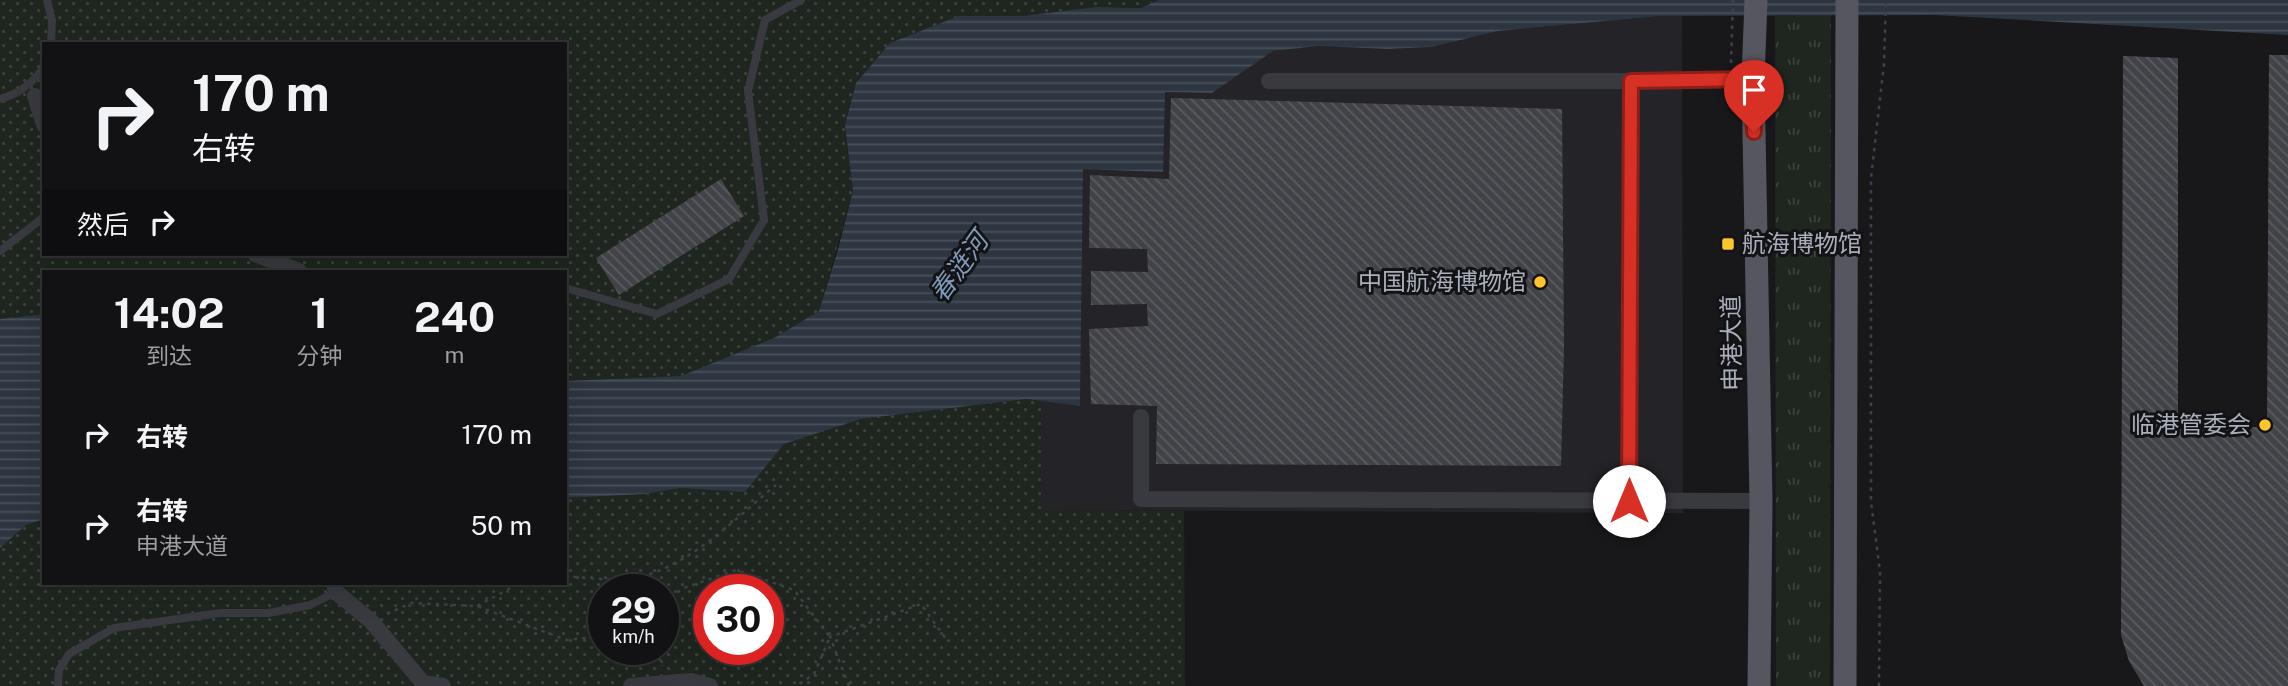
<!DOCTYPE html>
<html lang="zh">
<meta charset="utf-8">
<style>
:root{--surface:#121214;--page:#1b1b1d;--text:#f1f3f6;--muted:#9c9ea0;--line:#313234}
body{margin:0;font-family:"Public Sans","Noto Sans SC",sans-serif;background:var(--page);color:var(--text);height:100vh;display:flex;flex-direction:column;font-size:26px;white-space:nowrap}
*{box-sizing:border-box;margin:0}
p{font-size:23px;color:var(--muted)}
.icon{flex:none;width:38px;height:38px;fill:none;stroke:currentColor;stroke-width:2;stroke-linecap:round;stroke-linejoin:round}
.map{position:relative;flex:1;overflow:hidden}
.side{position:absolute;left:42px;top:270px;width:525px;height:315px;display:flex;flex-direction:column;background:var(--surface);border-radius:0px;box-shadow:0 7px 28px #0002,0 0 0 2px var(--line)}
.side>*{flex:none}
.banner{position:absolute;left:42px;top:42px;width:525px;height:214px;border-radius:0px;box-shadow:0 7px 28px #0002,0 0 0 2px var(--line);background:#121214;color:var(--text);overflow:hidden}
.speed{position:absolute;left:588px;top:574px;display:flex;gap:14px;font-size:35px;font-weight:700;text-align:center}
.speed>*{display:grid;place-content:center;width:91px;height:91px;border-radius:50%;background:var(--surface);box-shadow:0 7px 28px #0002,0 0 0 2px var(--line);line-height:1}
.speed small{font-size:18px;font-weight:400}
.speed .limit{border:10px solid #d22;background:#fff;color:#111}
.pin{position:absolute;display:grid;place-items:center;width:60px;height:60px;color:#fff;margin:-72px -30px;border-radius:50% 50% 50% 0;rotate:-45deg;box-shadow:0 0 7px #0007}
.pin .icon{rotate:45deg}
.me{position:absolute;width:77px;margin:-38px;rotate:0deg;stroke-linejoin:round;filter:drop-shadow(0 0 5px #0008)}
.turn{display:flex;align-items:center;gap:24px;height:147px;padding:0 35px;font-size:32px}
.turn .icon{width:91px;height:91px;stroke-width:2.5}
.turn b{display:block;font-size:49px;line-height:60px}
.then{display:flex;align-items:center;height:66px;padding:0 35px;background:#0003;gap:14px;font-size:26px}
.eta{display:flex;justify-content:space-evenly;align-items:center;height:119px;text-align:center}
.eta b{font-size:42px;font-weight:700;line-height:49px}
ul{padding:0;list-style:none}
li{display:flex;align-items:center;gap:21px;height:91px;padding:0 35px}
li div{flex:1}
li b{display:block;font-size:26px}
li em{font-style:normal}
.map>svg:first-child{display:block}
.built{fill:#242428}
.grass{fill:url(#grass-tufts)}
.park{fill:url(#park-dots);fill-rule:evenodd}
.water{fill:url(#water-rules)}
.building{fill:url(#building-back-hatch)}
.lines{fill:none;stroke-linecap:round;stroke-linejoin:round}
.path{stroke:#3f4147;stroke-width:2.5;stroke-dasharray:3.5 5;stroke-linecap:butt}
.lane{stroke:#393940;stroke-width:8}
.street{stroke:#393940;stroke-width:16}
.primary{stroke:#55565f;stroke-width:23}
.route-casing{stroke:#8d1f18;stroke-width:18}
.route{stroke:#d93025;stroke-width:12}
.poi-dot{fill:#ffc52c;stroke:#131316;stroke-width:2.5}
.labels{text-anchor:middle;stroke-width:6;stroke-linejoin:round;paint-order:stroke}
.poi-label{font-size:24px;fill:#a9aebb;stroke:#131316;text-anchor:end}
.street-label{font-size:24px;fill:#a9aebb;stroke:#131316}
.water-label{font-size:26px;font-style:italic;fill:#7e9ab9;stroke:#131316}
</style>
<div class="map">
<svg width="2288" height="686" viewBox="0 0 2288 686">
<defs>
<pattern id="grass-tufts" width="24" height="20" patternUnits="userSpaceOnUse" patternTransform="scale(1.75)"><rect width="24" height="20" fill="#1e261f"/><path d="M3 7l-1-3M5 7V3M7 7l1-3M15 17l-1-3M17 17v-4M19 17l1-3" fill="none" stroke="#3c433e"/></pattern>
<pattern id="park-dots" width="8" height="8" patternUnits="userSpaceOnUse" patternTransform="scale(1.75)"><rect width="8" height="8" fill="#1e261f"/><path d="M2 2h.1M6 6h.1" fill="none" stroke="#3c433e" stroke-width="1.8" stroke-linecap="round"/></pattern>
<pattern id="water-rules" width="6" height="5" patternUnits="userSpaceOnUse" patternTransform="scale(1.75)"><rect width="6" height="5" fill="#2d3640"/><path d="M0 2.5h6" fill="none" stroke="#49515a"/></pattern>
<pattern id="building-back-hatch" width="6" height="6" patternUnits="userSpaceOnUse" patternTransform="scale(1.75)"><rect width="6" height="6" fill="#424348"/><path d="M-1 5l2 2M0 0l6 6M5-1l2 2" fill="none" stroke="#5a5c60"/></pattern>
</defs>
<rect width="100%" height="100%" fill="#18181b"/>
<path class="built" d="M1661,16H1682L1683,513L1041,510V400L1080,405L1083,169L1165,91L1212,93L1273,51L1318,46L1387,49L1432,47L1498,31Z"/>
<path class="grass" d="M1831,15L1830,686H1776L1775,16Z"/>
<path class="park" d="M0,0H1159L1141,8L1096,7L1023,16L890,43L856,83L845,125L853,191L819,311L776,337L681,376L565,381V271H44V314L0,319ZM44,44H565V254H44Z
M1027,399L1041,400V510L1184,511L1185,686H0V548L26,525L44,519V583H565V498L645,494L680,488L745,491L784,444L861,419ZM604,590H663V649H604ZM709,590H768V649H709Z"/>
<path class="water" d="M1159,0H2288V35L1935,15L1661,16L1498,31L1432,47L1387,49L1318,46L1273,51L1212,93L1165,92L1163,172L1083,169L1080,406L1027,399L861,419L784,444L745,492L680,488L645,494L565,498V381L681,376L776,337L819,311L837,253L853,191L845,125L856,83L890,43L959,16H1023L1096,7L1141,8Z
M44,314V519L26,525L0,548V319Z"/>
<path class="building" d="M2269,55H2288V686H2144L2129,661L2121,635L2123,56L2178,58V428L2267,427Z
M1171,98L1562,109L1564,346L1561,466L1156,464L1157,406L1091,404L1089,329L1148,326L1147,304L1091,305V271L1148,272L1147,249L1089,248L1090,175L1169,179Z
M721,179L744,216L619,295L596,258Z"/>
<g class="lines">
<path class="path" d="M1731,63L1733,0
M565,577C588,576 613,583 636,578C692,565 733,520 776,485
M635,578L638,590
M663,602L684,588L736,570L794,590L830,637L814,674L796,686
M477,606L520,583
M387,614L411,603L477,606L566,640L604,636
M657,649L662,666
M849,686L830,637L921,604L946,639
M1879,686L1880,571L1871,502V178L1884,64L1886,0"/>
<path class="lane" d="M47,0L52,21L51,44
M0,99C19,94 33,83 44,67
M0,251L44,217
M565,288L657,314L729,279L764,220L748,91L765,20L801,0
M58,686L59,670L69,654L114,628L220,613H269L310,605L336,592"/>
<path class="street" d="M1269,81H1631L1753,79
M35,96L44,125
M255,254L299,271
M1141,417V499L1761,501
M1629,501L1631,81
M334,583L336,592L371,621L423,683L422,686
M423,683L443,686
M631,686L691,681L710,686"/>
<path class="primary" d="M1756,0L1753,79L1761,501L1759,686
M1845,686L1847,0"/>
</g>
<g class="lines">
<g class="route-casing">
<path id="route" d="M1629,501L1631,81L1753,79L1754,132"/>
</g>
<use href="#route" class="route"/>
</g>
<g class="poi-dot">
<rect x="1721" y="237" width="14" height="14" rx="3.5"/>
<circle cx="1540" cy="282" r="7"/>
<circle cx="2265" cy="425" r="7"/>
</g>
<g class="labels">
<g class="poi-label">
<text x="1742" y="252" text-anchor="start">航海博物馆</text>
<text x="1526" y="290">中国航海博物馆</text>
<text x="2251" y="433">临港管委会</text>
</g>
<g class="street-label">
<text transform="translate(1732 343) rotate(-91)" y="8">申港大道</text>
</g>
<g class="water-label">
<text transform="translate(959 267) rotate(-54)" y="9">春涟河</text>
</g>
</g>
</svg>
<div class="speed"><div>29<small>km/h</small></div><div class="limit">30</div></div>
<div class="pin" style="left:1754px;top:132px;background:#d93025"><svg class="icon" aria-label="arrive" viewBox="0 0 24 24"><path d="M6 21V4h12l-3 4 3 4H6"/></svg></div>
<svg class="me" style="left:1629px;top:501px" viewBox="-20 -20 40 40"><circle r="19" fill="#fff"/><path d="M0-13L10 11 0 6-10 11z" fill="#d93025"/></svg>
<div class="banner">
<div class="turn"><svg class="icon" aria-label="right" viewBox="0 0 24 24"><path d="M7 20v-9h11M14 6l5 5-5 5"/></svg><div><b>170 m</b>右转</div></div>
<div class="then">然后<svg class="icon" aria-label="right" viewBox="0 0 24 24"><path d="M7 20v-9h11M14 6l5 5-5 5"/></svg></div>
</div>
<section class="side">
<div class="eta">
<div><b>14:02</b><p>到达</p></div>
<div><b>1</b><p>分钟</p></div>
<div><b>240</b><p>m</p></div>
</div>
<ul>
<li><svg class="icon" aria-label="right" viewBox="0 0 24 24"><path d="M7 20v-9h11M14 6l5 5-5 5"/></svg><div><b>右转</b></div><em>170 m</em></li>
<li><svg class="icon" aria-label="right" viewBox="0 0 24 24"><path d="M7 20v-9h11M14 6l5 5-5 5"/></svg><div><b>右转</b><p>申港大道</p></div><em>50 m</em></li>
</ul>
</section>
</div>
